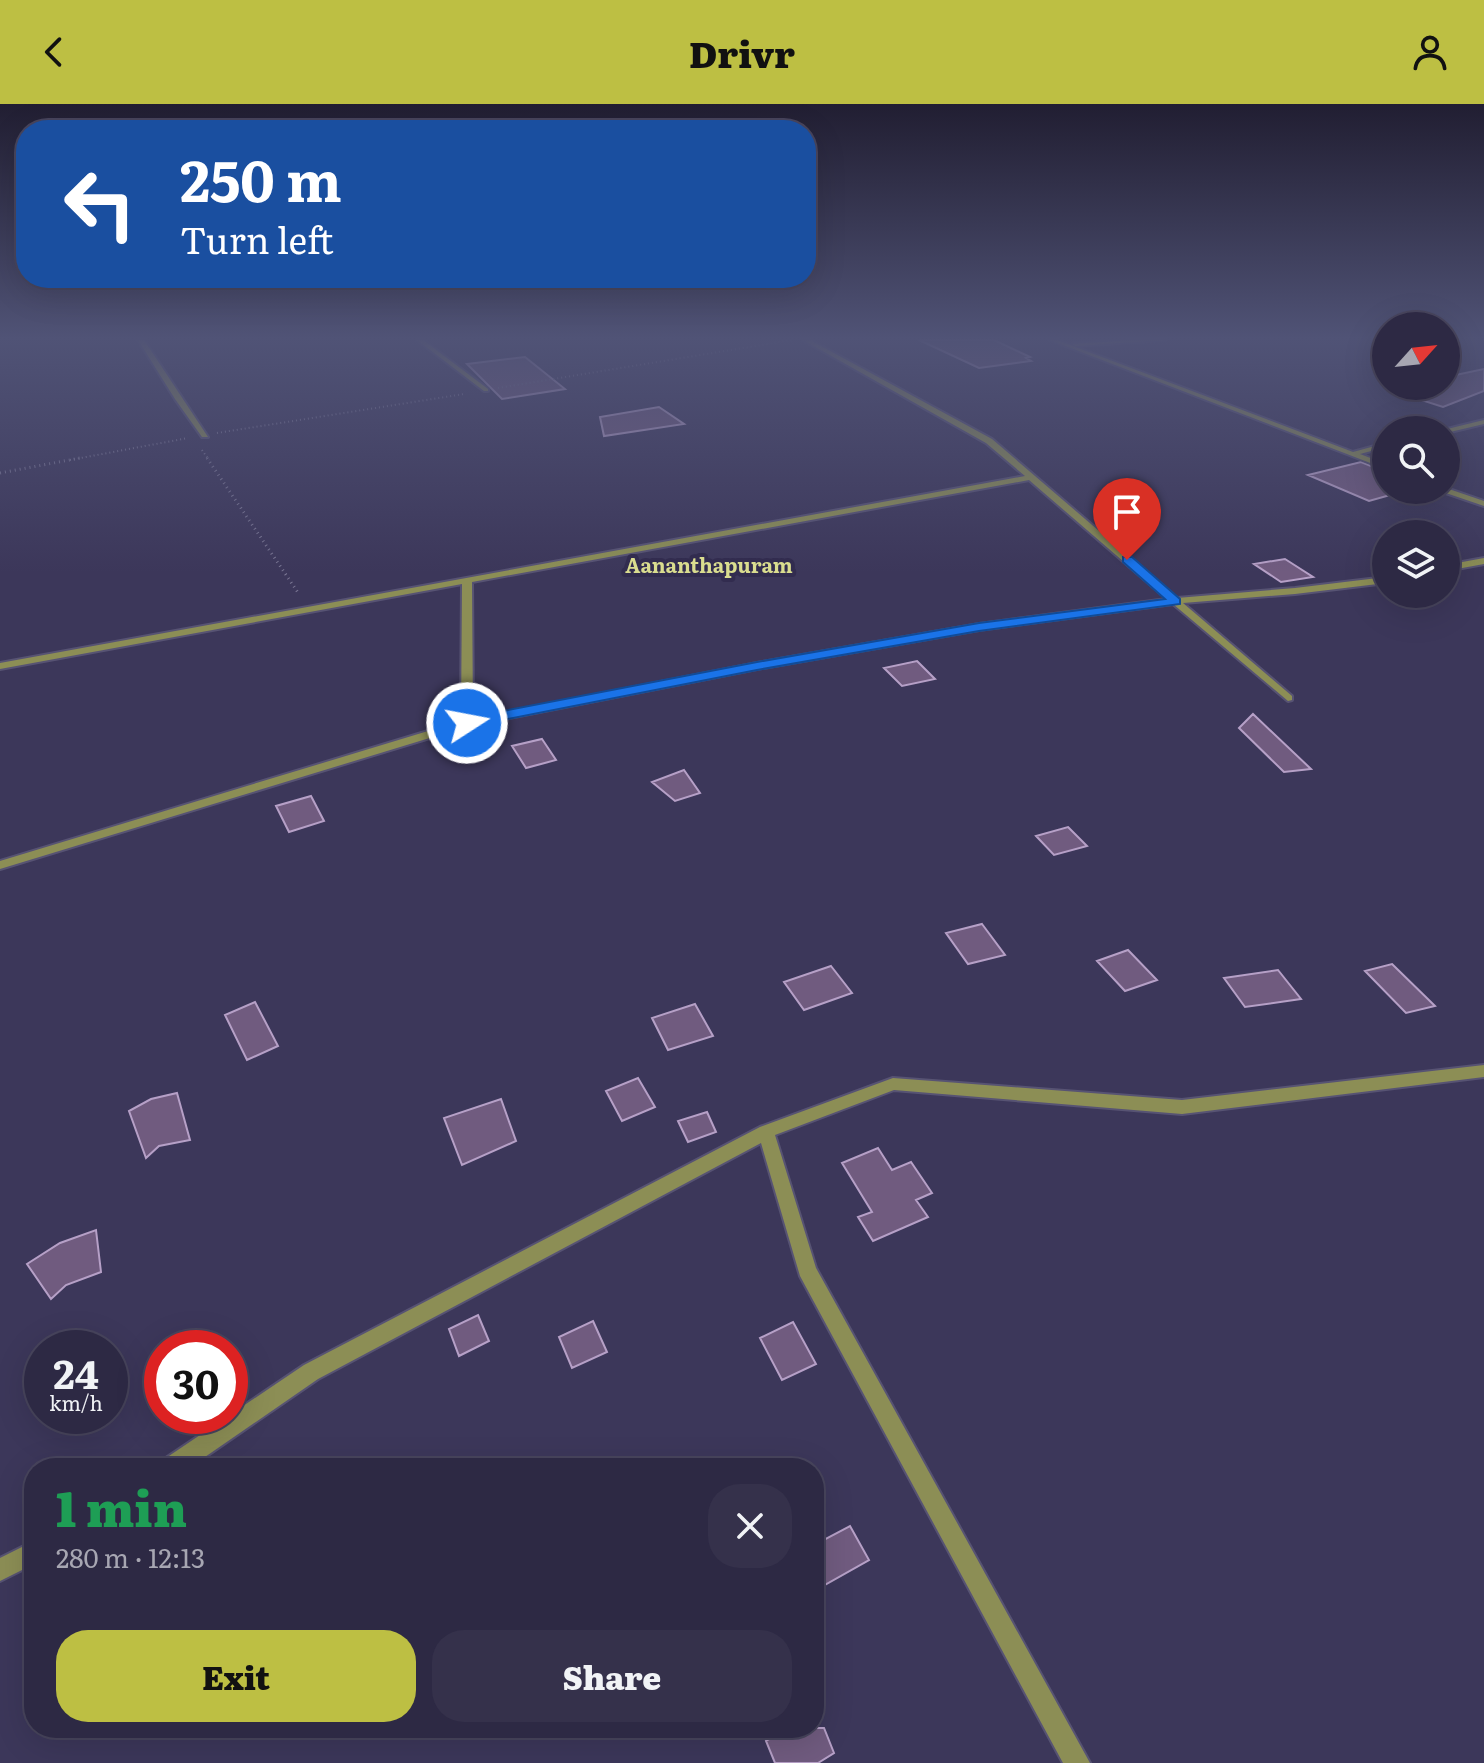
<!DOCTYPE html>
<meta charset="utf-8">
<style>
:root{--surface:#2d2944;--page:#35314b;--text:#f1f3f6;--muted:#a7a6b2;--line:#48455d;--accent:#bdbf43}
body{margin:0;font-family:Literata,serif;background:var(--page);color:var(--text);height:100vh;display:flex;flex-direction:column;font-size:30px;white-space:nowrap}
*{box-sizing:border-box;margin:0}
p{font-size:26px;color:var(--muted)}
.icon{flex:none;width:44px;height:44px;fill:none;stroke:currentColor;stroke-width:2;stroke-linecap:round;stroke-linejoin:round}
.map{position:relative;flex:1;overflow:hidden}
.drawer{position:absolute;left:24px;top:1354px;width:800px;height:280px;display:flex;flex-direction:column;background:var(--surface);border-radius:32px;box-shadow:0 8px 32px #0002,0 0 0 2px var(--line)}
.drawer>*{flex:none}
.guide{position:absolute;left:16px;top:16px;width:800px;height:168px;border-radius:32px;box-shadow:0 8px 32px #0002,0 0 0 2px var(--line);background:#1a4fa0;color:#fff;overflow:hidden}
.needle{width:52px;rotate:63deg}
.fabs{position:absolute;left:1372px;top:208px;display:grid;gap:16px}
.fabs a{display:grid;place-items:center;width:88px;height:88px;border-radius:50%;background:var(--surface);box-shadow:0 8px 32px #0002,0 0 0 2px var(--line);font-size:40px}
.speed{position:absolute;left:24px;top:1226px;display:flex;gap:16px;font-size:40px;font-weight:700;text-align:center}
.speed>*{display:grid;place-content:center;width:104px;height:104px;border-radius:50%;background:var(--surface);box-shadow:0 8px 32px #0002,0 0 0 2px var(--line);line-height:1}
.speed small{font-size:20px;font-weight:400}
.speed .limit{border:12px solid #d22;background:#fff;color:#111}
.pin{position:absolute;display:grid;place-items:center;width:68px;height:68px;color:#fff;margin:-82px -34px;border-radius:50% 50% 50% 0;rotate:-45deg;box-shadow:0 0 8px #0007}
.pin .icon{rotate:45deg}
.me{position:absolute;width:88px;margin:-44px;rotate:79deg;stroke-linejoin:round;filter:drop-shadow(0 0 6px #0008)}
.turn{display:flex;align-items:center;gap:28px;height:168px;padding:0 32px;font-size:36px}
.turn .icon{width:104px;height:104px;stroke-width:2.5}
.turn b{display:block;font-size:56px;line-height:68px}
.round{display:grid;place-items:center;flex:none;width:84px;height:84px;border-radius:32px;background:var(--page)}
.summary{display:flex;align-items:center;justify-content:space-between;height:136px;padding:0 32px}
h1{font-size:48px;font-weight:800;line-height:60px;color:#1e9e55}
.primary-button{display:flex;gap:16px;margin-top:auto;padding:16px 32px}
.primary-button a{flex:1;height:92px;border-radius:32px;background:var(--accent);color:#111;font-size:32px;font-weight:800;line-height:92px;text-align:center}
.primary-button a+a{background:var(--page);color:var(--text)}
header{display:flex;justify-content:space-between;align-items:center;height:104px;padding:0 32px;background:var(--accent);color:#111;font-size:36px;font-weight:800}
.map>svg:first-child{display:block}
.building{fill:#705b7f;stroke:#b6a0c7;stroke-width:2}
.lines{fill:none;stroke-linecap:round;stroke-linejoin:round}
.minor-casing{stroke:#575373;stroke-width:4}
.path-far1{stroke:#7a7693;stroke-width:2;stroke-dasharray:1 3;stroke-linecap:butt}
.path{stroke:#7a7693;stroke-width:3;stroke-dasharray:1 4;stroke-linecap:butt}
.minor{fill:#8c8e55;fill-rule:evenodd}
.route{fill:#1a73e8;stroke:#114b97;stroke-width:2}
.labels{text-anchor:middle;stroke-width:8;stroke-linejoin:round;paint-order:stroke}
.far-quarter-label{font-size:20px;font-weight:bold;fill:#dadd8f;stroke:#322c4f}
</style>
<header><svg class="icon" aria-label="back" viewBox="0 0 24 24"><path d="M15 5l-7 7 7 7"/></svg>Drivr<svg class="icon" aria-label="person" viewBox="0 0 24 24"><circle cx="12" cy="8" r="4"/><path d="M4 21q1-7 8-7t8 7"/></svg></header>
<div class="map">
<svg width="1484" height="1659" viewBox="0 0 1484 1659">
<rect width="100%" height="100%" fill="#3c375a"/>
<path class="building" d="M919,236H994L1030,253L1026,254L1031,257L979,264Z
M525,253L565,285L502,295L467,260Z
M1484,265V287L1443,303L1390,286L1407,282H1446V273Z
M659,303L684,320L604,332L600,313Z
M1361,358L1386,368V386H1408L1369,397L1308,371Z
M1285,455L1313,473L1281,478L1254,460Z
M917,557L935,575L902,582L884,564Z
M1253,610L1311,665L1284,668L1239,624Z
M542,635L556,656L526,664L512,642Z
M684,666L700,689L675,697L652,678Z
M311,692L324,717L289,728L276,702Z
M1068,723L1087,742L1054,751L1036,732Z
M982,820L1005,851L968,860L946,829Z
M1128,846L1157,876L1125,887L1097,857Z
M1392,860L1435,902L1406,909L1365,867Z
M831,862L852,889L804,906L784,878Z
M1278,866L1301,895L1245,903L1224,874Z
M255,898L278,942L247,956L225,911Z
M695,900L713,932L668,946L652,914Z
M638,974L655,1003L622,1017L606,987Z
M177,989L190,1036L159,1042L146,1054L129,1007L151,995Z
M501,995L516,1037L462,1061L444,1014Z
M707,1008L716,1028L688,1038L678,1017Z
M878,1044L892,1066L911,1058L932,1089L916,1096L928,1113L873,1137L858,1113L872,1108L842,1059Z
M96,1126L101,1168L66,1181L51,1195L27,1160L60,1139Z
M478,1211L489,1237L459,1252L449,1225Z
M593,1217L607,1248L572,1264L559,1233Z
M793,1218L816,1260L782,1276L760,1234Z
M850,1422L869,1456L814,1487V1441Z
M789,1624H824L834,1649L818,1659H775L766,1637Z"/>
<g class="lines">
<g class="minor-casing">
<path id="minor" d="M138,236H144L208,333H202L175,295Z
M417,236H423L488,285V287H484Z
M803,236H810L992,335L1177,494L1295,484L1386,473V479L1295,490L1183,499L1292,592V596L1288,597L1173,500L979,526L757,565L469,622L0,765V757L461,617L462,480L0,565V559L1025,372L986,339ZM1029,376L1167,495L979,520L757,559L473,615L472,478Z
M1050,236H1057L1353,348L1386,339V343L1360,350L1386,360V365Z
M1132,236H1165L1075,242L1072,240Z
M1484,316V320L1446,329V326H1443Z
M1446,384L1484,397V402L1443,388L1442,386H1446Z
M1484,454V460L1446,467V461Z
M1484,961V973L1182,1010L894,986L775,1031L816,1164L1090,1659H1063L800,1172L761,1039L318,1275L189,1364H160L163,1356L304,1261L760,1023L893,974L1182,996Z
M34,1437V1460L0,1477V1454Z"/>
</g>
<path class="path-far1" d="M498,284L792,236
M217,329L464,290
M202,346L209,356
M70,356L188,334"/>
<path class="path" d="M207,354L299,490
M0,369L80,354"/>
<use href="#minor" class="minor"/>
</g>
<linearGradient id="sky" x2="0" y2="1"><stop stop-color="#211e32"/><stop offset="0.5" stop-color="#505376"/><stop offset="1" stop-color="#505376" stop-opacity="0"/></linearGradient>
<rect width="1484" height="468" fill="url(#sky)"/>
<path class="route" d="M1123,453H1132L1180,495V500L979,527L757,566L467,623L460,619L467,614L757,558L979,519L1165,495L1123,458Z"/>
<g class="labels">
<g class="far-quarter-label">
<text x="709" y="469">Aananthapuram</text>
</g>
</g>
</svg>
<div class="fabs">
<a><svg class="needle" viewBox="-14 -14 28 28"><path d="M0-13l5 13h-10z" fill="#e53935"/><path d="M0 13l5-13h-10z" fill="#a7a6b2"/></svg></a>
<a><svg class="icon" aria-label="search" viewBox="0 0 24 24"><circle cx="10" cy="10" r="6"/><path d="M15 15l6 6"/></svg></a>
<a><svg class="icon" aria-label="layers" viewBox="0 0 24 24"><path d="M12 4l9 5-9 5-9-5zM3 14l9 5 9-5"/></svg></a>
</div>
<div class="speed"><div>24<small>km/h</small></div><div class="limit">30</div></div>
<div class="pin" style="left:1127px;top:456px;background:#d93025"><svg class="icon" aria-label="arrive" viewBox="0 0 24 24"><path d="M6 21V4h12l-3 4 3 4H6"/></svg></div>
<svg class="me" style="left:467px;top:619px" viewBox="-20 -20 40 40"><circle r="17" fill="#1a73e8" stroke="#fff" stroke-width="3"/><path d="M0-11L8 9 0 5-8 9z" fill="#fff"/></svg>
<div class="guide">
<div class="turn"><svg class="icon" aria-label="left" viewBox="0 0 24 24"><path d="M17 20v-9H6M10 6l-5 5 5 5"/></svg><div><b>250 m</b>Turn left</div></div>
</div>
<section class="drawer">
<div class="summary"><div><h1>1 min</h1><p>280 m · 12:13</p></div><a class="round"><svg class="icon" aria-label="close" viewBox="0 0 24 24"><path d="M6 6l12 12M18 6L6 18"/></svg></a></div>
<div class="primary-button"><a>Exit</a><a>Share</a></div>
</section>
</div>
